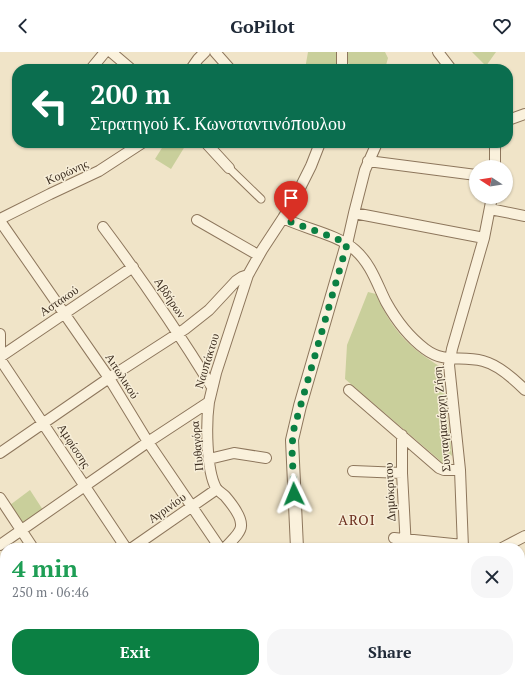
<!DOCTYPE html>
<meta charset="utf-8">
<style>
:root{--surface:#fff;--page:#f6f6f7;--text:#1f2937;--muted:#747a83;--accent:#0b8043}
body{margin:0;font-family:"PT Serif",serif;background:var(--page);color:var(--text);height:100vh;display:flex;flex-direction:column;font-size:15px;white-space:nowrap}
*{box-sizing:border-box;margin:0}
p{font-size:13px;color:var(--muted)}
.icon{flex:none;width:22px;height:22px;fill:none;stroke:currentColor;stroke-width:2;stroke-linecap:round;stroke-linejoin:round}
.map{position:relative;flex:1;overflow:hidden}
.panel{position:absolute;left:0px;top:491px;width:525px;height:140px;display:flex;flex-direction:column;background:var(--surface);border-radius:16px 16px 0 0;box-shadow:0 1px 3px #0004}
.panel>*{flex:none}
.banner{position:absolute;left:12px;top:12px;width:501px;height:84px;border-radius:16px;box-shadow:0 1px 3px #0004;background:#0b6e4f;color:#fff;overflow:hidden}
.needle{width:26px;rotate:282deg}
.controls{position:absolute;left:469px;top:108px;display:grid;gap:8px}
.controls a{display:grid;place-items:center;width:44px;height:44px;border-radius:50%;background:var(--surface);box-shadow:0 1px 3px #0004;font-size:20px}
.pin{position:absolute;display:grid;place-items:center;width:34px;height:34px;color:#fff;margin:-41px -17px;border-radius:50% 50% 50% 0;rotate:-45deg;box-shadow:0 0 4px #0007}
.pin .icon{rotate:45deg}
.me{position:absolute;width:44px;margin:-22px;rotate:358deg;stroke-linejoin:round;filter:drop-shadow(0 0 3px #0008)}
.turn{display:flex;align-items:center;gap:14px;height:84px;padding:0 12px;font-size:18px}
.turn .icon{width:52px;height:52px;stroke-width:2.5}
.turn b{display:block;font-size:28px;line-height:34px}
.round{display:grid;place-items:center;flex:none;width:42px;height:42px;border-radius:16px;background:var(--page)}
.summary{display:flex;align-items:center;justify-content:space-between;height:68px;padding:0 12px}
h1{font-size:24px;font-weight:800;line-height:30px;color:#1e9e55}
.button{display:flex;gap:8px;margin-top:auto;padding:8px 12px}
.button a{flex:1;height:46px;border-radius:16px;background:var(--accent);color:#fff;font-size:16px;font-weight:800;line-height:46px;text-align:center}
.button a+a{background:var(--page);color:var(--text)}
header{display:flex;justify-content:space-between;align-items:center;height:52px;padding:0 12px;background:var(--surface);font-size:18px;font-weight:800}
.map>svg:first-child{display:block}
.green{fill:#c9cf9b}
.lines{fill:none;stroke-linecap:round;stroke-linejoin:round}
.pedestrian-casing{stroke:#8d765c;stroke-width:9}
.minor-casing{stroke:#8d765c;stroke-width:12}
.tertiary-casing{stroke:#8d765c;stroke-width:14}
.pedestrian{stroke:#faf1dc;stroke-width:7}
.minor{stroke:#faf1dc;stroke-width:10}
.tertiary{stroke:#faf1dc;stroke-width:12}
.route{stroke:#0b8043;stroke-width:7;stroke-dasharray:0 12.6}
.labels{text-anchor:middle;stroke-width:3;stroke-linejoin:round;paint-order:stroke}
.street-label{font-size:12px;fill:#3d2e20;stroke:#f7eed8}
.quarter-label{font-size:14px;letter-spacing:1px;fill:#6b2e1e;stroke:#f7eed8}
</style>
<header><svg class="icon" aria-label="back" viewBox="0 0 24 24"><path d="M15 5l-7 7 7 7"/></svg>GoPilot<svg class="icon" aria-label="heart" viewBox="0 0 24 24"><path d="M12 20l-8-8c-3-5 5-10 8-4 3-6 11-1 8 4z"/></svg></header>
<div class="map">
<svg width="525" height="631" viewBox="0 0 525 631">
<rect width="100%" height="100%" fill="#f0e4c8"/>
<path class="green" d="M308,0H385L388,6L385,17H365L338,8L333,17H305Z
M472,0H496L486,14Z
M165,91H187L171,117L155,107Z
M368,240L376,242C391,277 409,296 441,315L452,403L444,412L345,327L347,293Z
M30,438L43,458L24,472L10,453Z"/>
<g class="lines">
<g class="pedestrian-casing">
<path id="pedestrian" d="M229,116L261,147"/>
</g>
<g class="minor-casing">
<path id="minor" d="M111,0L131,17
M215,0L230,17
M438,0L451,17
M91,17L105,0
M191,17L198,7L205,0
M342,17V0
M508,68L525,62
M206,91L229,116
M368,109L476,123
M495,115V91
M490,157L525,164
M354,161L365,118L377,91
M283,166C305,177 337,182 355,198C371,212 377,232 386,250C396,268 409,285 425,297C445,312 460,303 483,309C499,313 514,327 525,338
M0,167L50,142L99,119L142,91
M197,168L258,203
M0,169L109,326L148,390L220,496
M103,175C142,227 178,280 212,335
M347,192L354,161L484,186
M0,282V296
M0,305L133,215
M0,307L126,496
M349,338L439,416L444,418H460
M209,350C206,371 206,417 216,436C218,439 222,441 225,444C231,451 242,465 241,474C241,481 230,490 225,496
M402,383V421L406,496
M0,401L109,326L185,277L209,258L236,229L242,225L248,223
M209,407L234,401L266,406
M353,419L402,421
M0,446L33,496
M394,486L463,493
M0,493L148,390L209,350L216,321L248,223L262,198L283,166L294,148L311,114L320,91
M132,496L217,437
M463,496L460,418L449,313L452,297L484,186L492,145
M502,496L525,484
M0,524L5,529
M520,560L525,558
M520,617L525,613
M120,626L123,631
M208,626V631
M247,626L248,631
M398,626L400,631
M446,626L449,631
M514,626L519,631
M73,631L81,626
M173,631L181,626
M297,631L298,626"/>
</g>
<g class="tertiary-casing">
<path id="tertiary" d="M297,496L292,388L300,354L347,192
M323,626L326,631"/>
</g>
<use href="#pedestrian" class="pedestrian"/>
<use href="#minor" class="minor"/>
<use href="#tertiary" class="tertiary"/>
</g>
<g class="lines">
<path class="route" d="M291,170L335,186L347,192L293,380L292,398L294,442"/>
</g>
<g class="labels">
<g class="street-label">
<text transform="translate(67 120) rotate(-24)" y="4">Κορώνης</text>
<text transform="translate(170 246) rotate(56)" y="4">Αβδήρων</text>
<text transform="translate(59 249) rotate(-34)" y="4">Αστακού</text>
<text transform="translate(207 309) rotate(-73)" y="4">Ναυπάκτου</text>
<text transform="translate(122 324) rotate(57)" y="4">Αιτωλικού</text>
<text transform="translate(442 367) rotate(-95)" y="4">Συνταγματάρχη Ζήση</text>
<text transform="translate(74 394) rotate(57)" y="4">Αμφίσσης</text>
<text transform="translate(197 394) rotate(-95)" y="4">Πυθαγόρα</text>
<text transform="translate(390 440) rotate(-93)" y="4">Δημόκριτου</text>
<text transform="translate(167 456) rotate(-35)" y="4">Αγρινίου</text>
</g>
<g class="quarter-label">
<text x="357" y="473">AROI</text>
</g>
</g>
</svg>
<div class="controls">
<a><svg class="needle" viewBox="-14 -14 28 28"><path d="M0-13l5 13h-10z" fill="#e53935"/><path d="M0 13l5-13h-10z" fill="#747a83"/></svg></a>
</div>
<div class="pin" style="left:291px;top:170px;background:#d93025"><svg class="icon" aria-label="arrive" viewBox="0 0 24 24"><path d="M6 21V4h12l-3 4 3 4H6"/></svg></div>
<svg class="me" style="left:294px;top:442px" viewBox="-20 -20 40 40"><path d="M0-17L14 15 0 8-14 15z" fill="#0b8043" stroke="#fff" stroke-width="4"/></svg>
<div class="banner">
<div class="turn"><svg class="icon" aria-label="left" viewBox="0 0 24 24"><path d="M17 20v-9H6M10 6l-5 5 5 5"/></svg><div><b>200 m</b>Στρατηγού Κ. Κωνσταντινόπουλου</div></div>
</div>
<section class="panel">
<div class="summary"><div><h1>4 min</h1><p>250 m · 06:46</p></div><a class="round"><svg class="icon" aria-label="close" viewBox="0 0 24 24"><path d="M6 6l12 12M18 6L6 18"/></svg></a></div>
<div class="button"><a>Exit</a><a>Share</a></div>
</section>
</div>
